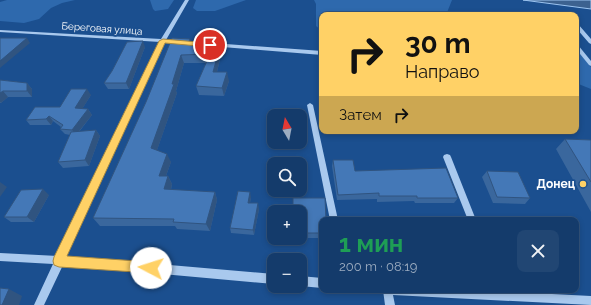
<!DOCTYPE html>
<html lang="ru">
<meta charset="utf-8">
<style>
:root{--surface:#143b6b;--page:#214673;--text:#f1f3f6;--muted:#9dadc1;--line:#33557e}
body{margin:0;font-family:Raleway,sans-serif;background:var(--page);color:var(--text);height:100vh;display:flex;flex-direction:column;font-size:15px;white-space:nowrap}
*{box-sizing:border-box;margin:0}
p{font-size:13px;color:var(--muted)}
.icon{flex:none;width:22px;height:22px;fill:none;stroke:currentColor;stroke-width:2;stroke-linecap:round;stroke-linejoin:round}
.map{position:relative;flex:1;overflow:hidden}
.details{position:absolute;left:319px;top:217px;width:260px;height:76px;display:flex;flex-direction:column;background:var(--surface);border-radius:8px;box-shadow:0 2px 6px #0003,0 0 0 1px var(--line)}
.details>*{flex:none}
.hud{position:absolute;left:319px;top:12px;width:260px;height:122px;border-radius:8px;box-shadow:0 2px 6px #0003,0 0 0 1px var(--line);background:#ffd166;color:#111;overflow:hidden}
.needle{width:26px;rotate:350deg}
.controls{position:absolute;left:267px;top:109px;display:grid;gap:8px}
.controls a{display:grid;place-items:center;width:40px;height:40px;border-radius:8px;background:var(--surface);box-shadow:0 2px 6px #0003,0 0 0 1px var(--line);font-size:20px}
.pin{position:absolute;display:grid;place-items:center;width:34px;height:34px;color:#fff;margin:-17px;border:2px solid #fff;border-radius:50%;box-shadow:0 1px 4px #0007}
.me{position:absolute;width:44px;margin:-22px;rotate:275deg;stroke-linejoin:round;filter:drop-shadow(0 0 3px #0008)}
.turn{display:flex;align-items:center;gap:14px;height:84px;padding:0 20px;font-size:18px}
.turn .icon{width:52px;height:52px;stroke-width:2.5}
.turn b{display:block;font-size:28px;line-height:34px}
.then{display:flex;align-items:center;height:38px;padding:0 20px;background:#0003;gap:8px;font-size:15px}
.round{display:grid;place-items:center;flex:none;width:42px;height:42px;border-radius:8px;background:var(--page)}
.headline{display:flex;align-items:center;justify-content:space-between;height:68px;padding:0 20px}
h1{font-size:24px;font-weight:700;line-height:30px;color:#1e9e55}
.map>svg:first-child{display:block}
.green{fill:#2e69ad}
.water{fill:#3c6290;stroke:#9cc4f0}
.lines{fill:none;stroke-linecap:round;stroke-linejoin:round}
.minor{fill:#a9c9ee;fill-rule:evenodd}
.wall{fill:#3a679d}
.shaded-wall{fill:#305480}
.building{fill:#4478b7;stroke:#305480}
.route{fill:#ffd166;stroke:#a68842}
.poi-dot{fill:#ffd166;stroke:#1b4f8f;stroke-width:1.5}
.labels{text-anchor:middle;stroke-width:3.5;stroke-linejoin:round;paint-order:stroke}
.far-street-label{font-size:10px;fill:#fff;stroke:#1b4f8f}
.poi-label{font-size:12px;font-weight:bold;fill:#fff;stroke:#1b4f8f;text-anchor:end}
</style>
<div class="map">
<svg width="591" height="305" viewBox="0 0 591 305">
<rect width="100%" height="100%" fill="#1b4f8f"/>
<path class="green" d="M7,0H75L62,3L51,8L39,19L24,23L0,21V2Z
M150,0H174L168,9L155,11L153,9Z
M196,0H246L215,11H197L193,8Z
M314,0H452L446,15H322V31L316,26V4Z
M576,48L591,67V89L576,83Z"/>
<path class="water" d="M523,0H591V9Z"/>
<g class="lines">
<path class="minor" d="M185,0H189L166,40H179L182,42L179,44L165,43L66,256L274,274V284L63,265L44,305H34L53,264L0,261V253L58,256L160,42L0,32V30L161,39Z
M576,24H578L591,39V44L589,43L576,28Z
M212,43L322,51V55L210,46L209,45Z
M576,44L578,45L591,61V66L589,65L576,49Z
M310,103L313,105L338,220H330L307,105Z
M447,154L450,155L451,157L476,220H468L443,157L444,155Z
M300,276L322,278V288L300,286Z
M383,290H477L591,296V305L393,295L395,305H385Z"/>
</g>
<path class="wall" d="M191,43L222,51L217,72L229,81L224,96L199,95L196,86L206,63H184L176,91L177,93L157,150L171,162L166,176H168L172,184L171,190L215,192L217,200L210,231L177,229L175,226H100L93,218L146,102Z
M145,47L129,89H108L104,83L112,71Z
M0,80L27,83L32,89V97H8L1,103H0Z
M91,95L82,109H88L92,115L79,132L96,130L100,136L89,166L63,168L58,162L70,135L65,134L60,129L61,127L53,121L51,125H30L26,120Z
M411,131H433L431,135H412Z
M565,139L591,140V212L556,149Z
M333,160L355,171L458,198L454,203H415L414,201L377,202V199L337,200L332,166Z
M487,171L530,198L525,204L493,203L482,177Z
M49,195L34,222H11L4,217Z
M251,197L250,203L259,209L254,235L231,233L230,228Z
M300,212L322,220V238H293H300Z"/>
<path class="shaded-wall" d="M27,38L30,43L0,68V61Z
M143,41L145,47L129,89L126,83Z
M221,43L222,51L215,80L213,72Z
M181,55L184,63L176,91L177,93L155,156L151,148Z
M227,72L229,81L224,96L222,88Z
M27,83L32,89V97L27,91Z
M87,89L91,95L79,114L75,108Z
M3,91L8,97L1,103L0,102V93Z
M88,109L92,115L76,135L72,130Z
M49,116L53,121L51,125L46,119Z
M96,130L100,136L89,166L85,160Z
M167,154L171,162L163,184L159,176Z
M168,176L172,184L169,197L164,189Z
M0,182L7,187L0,197Z
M43,189L49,195L34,222L27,217Z
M215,192L217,200L210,231L206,224Z
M250,192L251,197L249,208L248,203Z
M258,203L259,209L254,235L253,230Z
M9,289L22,296L19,305H2Z"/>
<path class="building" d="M0,38H27L0,61Z
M172,38L190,39L188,43H221L213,72H227L222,88L196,86L210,54L181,55L172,84H174L151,148L167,154L159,176H168L164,189L215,192L206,224L173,222L174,219L93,218L146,102Z
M143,41L126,83H104L112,71L127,42Z
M0,80L27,83V91H3L0,93Z
M71,89H87L75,108L88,109L72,130L60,129L63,125L49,116L46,119L26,120L35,107H60Z
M96,130L85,160L58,162L71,132Z
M565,139L591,140V182Z
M333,160H353L355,171L446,168L458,198H417V196H379V193L338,195Z
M487,171L518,172L530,198L497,197Z
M43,189L27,217H4L21,190Z
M238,191L250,192L248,203H258L253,230L230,228Z
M293,198H325L326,220H322V233H300V212H293Z
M0,288L9,289L2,305H0Z"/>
<path class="route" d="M163,39L210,43L213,45L210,47L165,43L67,256L151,262L155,263L157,268L155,272L151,273L59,267L54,265L53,261L54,257L159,41Z"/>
<circle class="poi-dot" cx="583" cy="184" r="4"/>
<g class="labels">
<g class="far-street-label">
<text transform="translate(102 28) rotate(4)" y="4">Береговая улица</text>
</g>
<g class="poi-label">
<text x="575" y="188">Донец</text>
</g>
</g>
</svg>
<div class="controls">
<a><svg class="needle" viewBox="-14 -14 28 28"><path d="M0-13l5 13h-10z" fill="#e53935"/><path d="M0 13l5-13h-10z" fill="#9dadc1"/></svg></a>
<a><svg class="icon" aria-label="search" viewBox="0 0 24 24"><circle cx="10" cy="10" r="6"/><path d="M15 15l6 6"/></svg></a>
<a>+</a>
<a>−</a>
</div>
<div class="pin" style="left:210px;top:45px;background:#d93025"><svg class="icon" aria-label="arrive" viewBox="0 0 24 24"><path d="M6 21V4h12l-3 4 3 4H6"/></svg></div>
<svg class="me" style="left:151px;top:268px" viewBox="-20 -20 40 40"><circle r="19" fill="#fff"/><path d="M0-13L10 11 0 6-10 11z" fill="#ffd166"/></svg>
<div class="hud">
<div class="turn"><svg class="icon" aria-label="right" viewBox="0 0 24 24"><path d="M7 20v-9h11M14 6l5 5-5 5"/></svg><div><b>30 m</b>Направо</div></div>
<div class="then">Затем<svg class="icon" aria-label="right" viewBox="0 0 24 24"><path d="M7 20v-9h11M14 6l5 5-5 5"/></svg></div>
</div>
<section class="details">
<div class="headline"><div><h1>1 мин</h1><p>200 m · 08:19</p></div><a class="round"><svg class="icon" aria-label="close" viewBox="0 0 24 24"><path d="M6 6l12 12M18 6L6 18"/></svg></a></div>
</section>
</div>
